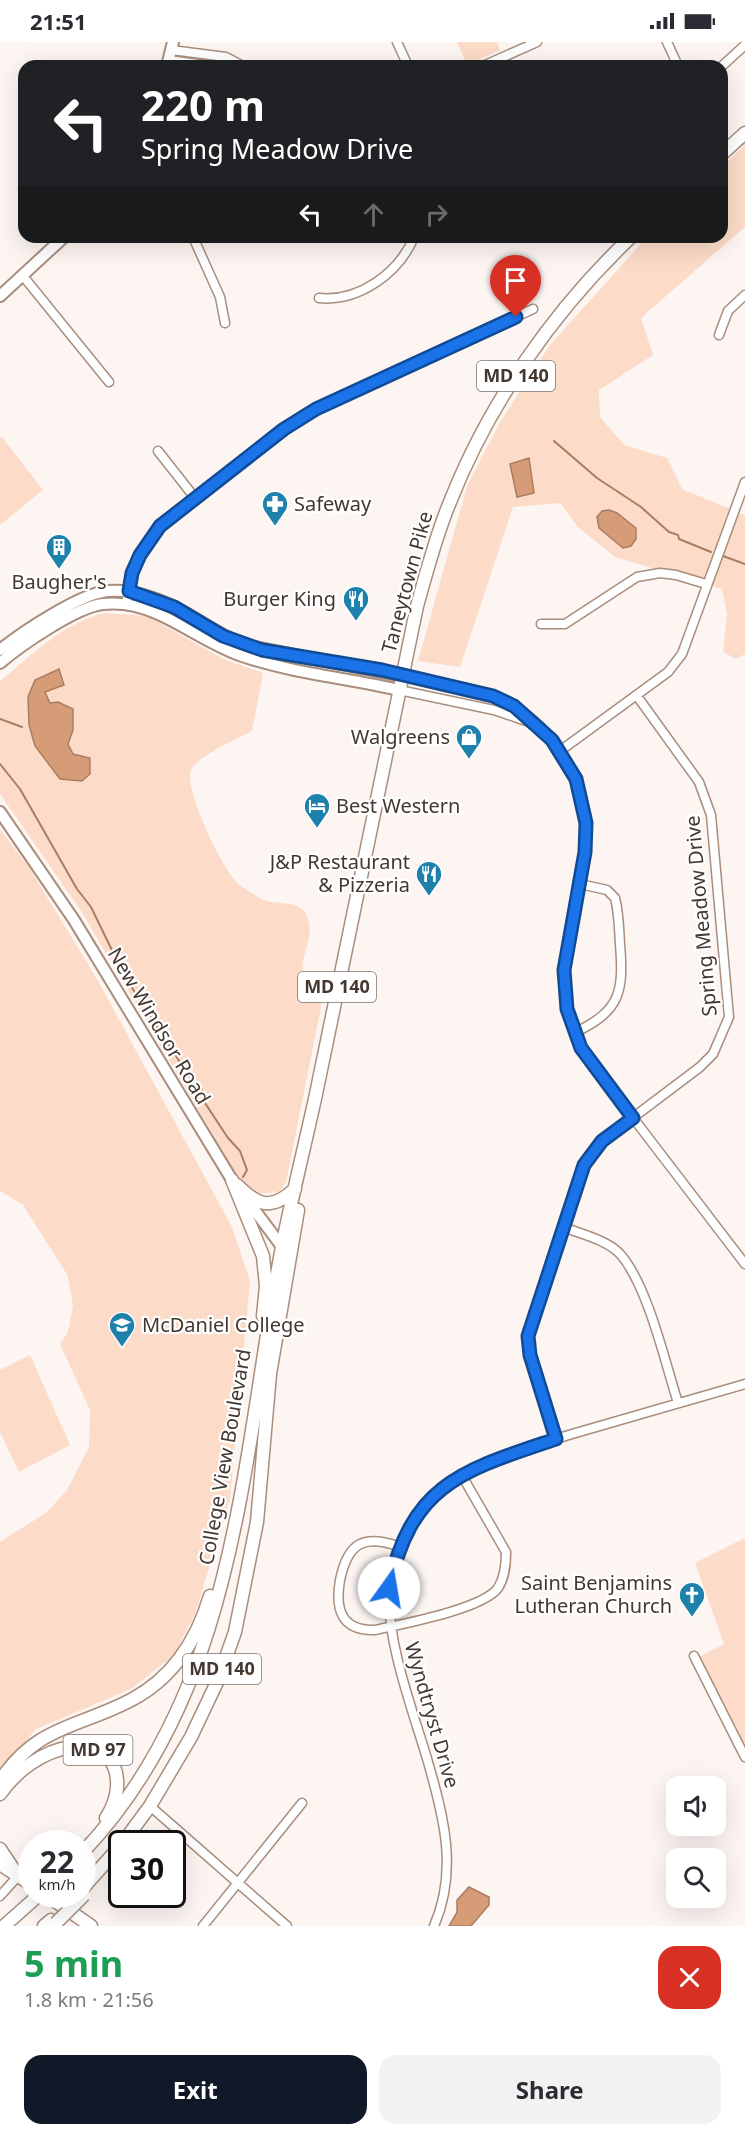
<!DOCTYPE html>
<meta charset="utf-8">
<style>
:root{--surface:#fff;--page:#f2f2f3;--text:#2b2b33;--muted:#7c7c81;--accent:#111827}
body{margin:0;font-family:"Noto Sans",sans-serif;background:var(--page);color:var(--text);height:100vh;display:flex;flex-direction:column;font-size:22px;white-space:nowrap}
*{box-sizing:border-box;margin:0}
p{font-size:20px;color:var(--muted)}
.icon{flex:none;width:33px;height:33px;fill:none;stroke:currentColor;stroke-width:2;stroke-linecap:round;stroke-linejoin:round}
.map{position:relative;height:1884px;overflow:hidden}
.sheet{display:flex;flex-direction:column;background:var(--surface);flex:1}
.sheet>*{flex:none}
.banner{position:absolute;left:18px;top:18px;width:710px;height:183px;border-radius:18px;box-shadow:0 6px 24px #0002;background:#202124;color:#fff;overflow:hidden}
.fabs{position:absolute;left:666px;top:1734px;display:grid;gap:12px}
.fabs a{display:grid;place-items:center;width:60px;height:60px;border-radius:12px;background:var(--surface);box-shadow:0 6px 24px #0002;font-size:30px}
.speed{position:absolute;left:18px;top:1788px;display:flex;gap:12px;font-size:30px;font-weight:700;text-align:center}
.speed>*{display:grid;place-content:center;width:78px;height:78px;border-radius:50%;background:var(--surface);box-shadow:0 6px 24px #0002;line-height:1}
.speed small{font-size:15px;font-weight:400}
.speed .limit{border:3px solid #111;border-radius:9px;background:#fff;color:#111}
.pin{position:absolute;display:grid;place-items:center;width:51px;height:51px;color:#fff;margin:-62px -26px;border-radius:50% 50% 50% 0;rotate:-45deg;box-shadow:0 0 6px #0007}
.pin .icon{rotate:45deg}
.me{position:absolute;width:66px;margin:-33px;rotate:13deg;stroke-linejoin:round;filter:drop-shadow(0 0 4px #0008)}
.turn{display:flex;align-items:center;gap:21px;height:126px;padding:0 24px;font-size:27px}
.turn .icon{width:78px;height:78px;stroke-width:2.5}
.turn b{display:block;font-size:42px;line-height:51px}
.lanes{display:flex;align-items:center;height:57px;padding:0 24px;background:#0003;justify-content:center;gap:30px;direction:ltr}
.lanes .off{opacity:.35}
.round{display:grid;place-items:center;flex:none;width:63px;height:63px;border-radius:18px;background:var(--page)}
.summary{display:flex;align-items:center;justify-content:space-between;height:102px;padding:0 24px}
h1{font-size:36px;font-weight:700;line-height:45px;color:#1e9e55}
.action{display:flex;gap:12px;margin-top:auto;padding:12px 24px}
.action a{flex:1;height:69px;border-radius:18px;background:var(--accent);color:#fff;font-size:24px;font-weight:700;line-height:69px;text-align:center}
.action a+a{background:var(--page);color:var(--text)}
.status{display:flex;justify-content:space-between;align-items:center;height:42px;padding:0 30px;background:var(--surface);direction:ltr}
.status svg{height:16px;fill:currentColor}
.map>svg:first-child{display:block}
.green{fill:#fcdcc8;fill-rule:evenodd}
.water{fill:#d69b77;stroke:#aa7d62;stroke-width:1.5}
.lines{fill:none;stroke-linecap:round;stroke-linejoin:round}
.stream{stroke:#aa7d62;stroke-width:2}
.minor-casing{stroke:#a98e7d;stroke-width:11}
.major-casing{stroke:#a98e7d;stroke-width:14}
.highway-casing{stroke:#a98e7d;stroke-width:15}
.minor{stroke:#fff;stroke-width:8}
.major{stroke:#fff;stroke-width:10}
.highway{stroke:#fff;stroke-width:12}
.highway-bridge-casing{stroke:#a98e7d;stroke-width:15;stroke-linecap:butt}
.highway-bridge{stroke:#fff;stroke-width:12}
.route-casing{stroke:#114b97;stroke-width:15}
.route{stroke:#1a73e8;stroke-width:10}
.labels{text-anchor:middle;stroke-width:4.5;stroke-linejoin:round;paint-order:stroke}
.shield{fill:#fff;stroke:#7b736e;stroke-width:1.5}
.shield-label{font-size:18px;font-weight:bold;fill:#433730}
.poi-label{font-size:20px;fill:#433730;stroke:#fff;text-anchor:end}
.street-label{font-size:20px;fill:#433730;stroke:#fff}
</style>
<div class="status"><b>21:51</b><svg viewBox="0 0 49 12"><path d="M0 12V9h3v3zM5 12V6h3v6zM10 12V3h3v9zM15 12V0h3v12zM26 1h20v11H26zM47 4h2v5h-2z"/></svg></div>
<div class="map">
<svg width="745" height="1884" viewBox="0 0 745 1884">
<rect width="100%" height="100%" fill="#fcf5f2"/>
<path class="green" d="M457,0H497L500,8L467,23Z
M745,103V185L641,276L653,313L599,348L600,375L624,403L667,416L682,447L745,473V612L736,617L723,610L727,572L722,547L615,515L578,485L560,461L513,465L460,625L418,619L467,444L500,380L550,303L647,195H722V125ZM617,471L636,486L623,506L599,487L597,475Z
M2,395L43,448L0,483V396Z
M105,571L147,574L223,617L263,631L252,689C238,697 197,714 191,728C183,746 225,834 241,844C248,848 256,855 264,858C277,863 298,858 306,872C319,897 292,920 307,943C311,949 318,955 322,960L286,1140L279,1150L253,1152L242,1142L81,869L0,752V639C33,612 63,581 105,571ZM61,630L64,643L45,650L50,661L58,660L70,665L73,679L68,702L73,712L90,716L91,729L85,738L60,737L42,714L29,683L28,655L35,638Z
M0,787L30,827L97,937L232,1185L250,1239L230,1457L195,1572L174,1613L131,1647L36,1687L0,1730V1500L46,1471L67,1448L89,1405L90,1368L60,1302L68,1290L73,1264L68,1234L23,1163L0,1149Z
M30,1313L70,1403L19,1430L0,1390V1328Z
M745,1496V1710L697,1616L724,1602L695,1521Z"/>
<path class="water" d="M529,416L534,451L517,455L510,422Z
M609,468L617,471L636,486V497L631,504L623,506L599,486L597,475L602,469Z
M59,627L64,643L45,650L50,661L58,660L73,667V688L68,702L73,712L90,716V732L82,739L60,737L35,704L29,683L28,655L35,638Z
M469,1845L489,1855V1863L471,1884H449L457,1870V1858Z"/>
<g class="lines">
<path class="stream" d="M554,399L597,436L641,465L669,490L678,493L679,497L711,510
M723,514L745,522
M0,677L22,685
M0,722L20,747L77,847L91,865L125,935L185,1028L201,1045L205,1061L228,1096L240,1109L247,1128L243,1135"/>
<g class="minor-casing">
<path id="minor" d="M397,0L408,24
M667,0L678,24
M171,8L226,15L243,24
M168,18L213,24
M483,24L537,0
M722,24L745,3
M193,195L220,255L225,281
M23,234L109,340
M319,256C359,260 399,231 414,195
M719,293L728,269L745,253
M158,409L195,456
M126,563L132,531L147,500L160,484L284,387L316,367L533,267
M541,582H565L637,535L660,531L676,533L706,542
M402,634C432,643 465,644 495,655C545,675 583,728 586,781C588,808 581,836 576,862C569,899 558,937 569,974C580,1016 612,1048 637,1081C673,1128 709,1175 745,1222
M399,648L494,668L529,680
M560,709L668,630L682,612L745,440
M574,991C620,969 624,951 620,902C619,887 619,871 615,856L607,848L580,842
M563,1185C581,1192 608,1198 621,1213C648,1245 665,1320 678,1361
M556,1397L529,1313L528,1294L563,1185L590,1112L602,1099L700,1025L713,1012L729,975L711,773L699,740L637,654
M400,1505C364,1492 348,1500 340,1538C335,1567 341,1589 375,1588C402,1582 483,1567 498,1546C505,1535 506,1523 506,1510L461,1432
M694,1614L745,1715
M150,1764L287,1884
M0,1854L18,1834
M203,1884L302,1761
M434,1884C458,1829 444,1776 428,1720C413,1669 387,1602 389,1549C391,1512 411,1473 438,1449C472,1418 536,1403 579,1390C634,1374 690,1358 745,1342"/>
</g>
<g class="major-casing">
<path id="major" d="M167,24L173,0
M0,254L64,195
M0,608C22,590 81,551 108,549C130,547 156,556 175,565C199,578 219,593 244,603L402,634
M0,621C21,603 76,565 103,562C120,560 140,564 156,571C186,584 211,603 242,614C292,631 347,636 399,648
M0,770L74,878L232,1138L286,1210"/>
</g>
<g class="highway-casing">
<path id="highway" d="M722,112L745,91
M232,1138L263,1214L266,1244L263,1274
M237,1143C258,1164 271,1169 295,1147
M0,1739C37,1683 78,1686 131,1658C173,1636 197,1598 210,1554
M0,1752C16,1729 43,1709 71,1705C118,1698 128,1743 106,1776
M122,1802L150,1764L191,1695L218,1638L235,1590L257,1480L270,1332L298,1168
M0,1807L14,1828
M82,1811C238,1648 242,1414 282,1205C292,1154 305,1103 316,1052C350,889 382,726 417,564C427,529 436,493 450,460C489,361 554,268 631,195
M0,1822L32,1843
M82,1847L122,1802
M45,1852L91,1884
M4,1884L40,1852
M44,1884L51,1878"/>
</g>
<use href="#minor" class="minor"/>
<use href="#major" class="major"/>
<use href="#highway" class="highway"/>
<g class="highway-bridge-casing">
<path id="highway-bridge" d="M56,1881L84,1853"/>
</g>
<use href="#highway-bridge" class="highway-bridge"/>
</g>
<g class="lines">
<g class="route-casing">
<path id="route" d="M389,1546C411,1441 464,1428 556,1397L530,1313L528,1294L584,1123L602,1099L633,1076L581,1006L567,967L564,928L585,810L586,781L576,737L552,698L514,664L493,654L382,628L262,608L223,594L174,565L129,549L132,531L140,513L160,484L284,387L316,367L516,275"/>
</g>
<use href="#route" class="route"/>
</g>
<defs>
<g id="pharmacy-pin" transform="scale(1.35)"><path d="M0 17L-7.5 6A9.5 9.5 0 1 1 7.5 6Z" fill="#1e81ac" stroke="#fff"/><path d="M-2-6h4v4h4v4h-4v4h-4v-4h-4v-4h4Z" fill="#fff"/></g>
<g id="building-pin" transform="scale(1.35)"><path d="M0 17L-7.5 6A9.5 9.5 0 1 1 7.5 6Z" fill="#1e81ac" stroke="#fff"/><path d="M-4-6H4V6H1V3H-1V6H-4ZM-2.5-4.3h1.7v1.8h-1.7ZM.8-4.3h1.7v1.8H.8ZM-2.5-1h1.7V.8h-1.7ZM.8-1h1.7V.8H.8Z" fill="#fff"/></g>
<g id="restaurant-pin" transform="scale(1.35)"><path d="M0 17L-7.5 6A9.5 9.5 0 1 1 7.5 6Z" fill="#1e81ac" stroke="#fff"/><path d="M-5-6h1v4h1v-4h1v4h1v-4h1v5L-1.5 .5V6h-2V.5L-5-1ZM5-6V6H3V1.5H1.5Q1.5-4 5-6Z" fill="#fff"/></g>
<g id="shop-pin" transform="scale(1.35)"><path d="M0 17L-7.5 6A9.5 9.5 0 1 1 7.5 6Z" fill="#1e81ac" stroke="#fff"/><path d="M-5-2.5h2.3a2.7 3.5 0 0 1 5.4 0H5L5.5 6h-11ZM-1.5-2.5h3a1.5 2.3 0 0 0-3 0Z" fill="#fff"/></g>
<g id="hotel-pin" transform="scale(1.35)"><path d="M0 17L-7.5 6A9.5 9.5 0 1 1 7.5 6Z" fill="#1e81ac" stroke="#fff"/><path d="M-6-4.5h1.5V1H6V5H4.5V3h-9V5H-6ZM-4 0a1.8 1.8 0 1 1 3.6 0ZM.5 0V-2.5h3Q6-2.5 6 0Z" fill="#fff"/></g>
<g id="university-pin" transform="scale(1.35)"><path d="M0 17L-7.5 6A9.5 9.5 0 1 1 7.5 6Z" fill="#1e81ac" stroke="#fff"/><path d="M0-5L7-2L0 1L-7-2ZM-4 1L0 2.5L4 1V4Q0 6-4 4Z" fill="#fff"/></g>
<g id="church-pin" transform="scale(1.35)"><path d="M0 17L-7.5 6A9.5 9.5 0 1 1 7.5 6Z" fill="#1e81ac" stroke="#fff"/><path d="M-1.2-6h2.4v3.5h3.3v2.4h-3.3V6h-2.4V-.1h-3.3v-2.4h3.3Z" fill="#fff"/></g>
</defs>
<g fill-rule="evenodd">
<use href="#pharmacy-pin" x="275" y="462"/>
<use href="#building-pin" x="59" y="505"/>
<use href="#restaurant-pin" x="356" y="557"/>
<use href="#shop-pin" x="469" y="695"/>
<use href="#hotel-pin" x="317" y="764"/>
<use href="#restaurant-pin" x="429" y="832"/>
<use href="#university-pin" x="122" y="1283"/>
<use href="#church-pin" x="692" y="1553"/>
</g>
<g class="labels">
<g class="shield">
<rect x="477" y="319" width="78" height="30" rx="4.5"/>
<rect x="298" y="930" width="78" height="30" rx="4.5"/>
<rect x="183" y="1612" width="78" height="30" rx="4.5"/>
<rect x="63.5" y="1693" width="69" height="30" rx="4.5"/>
</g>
<g class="shield-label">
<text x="516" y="340">MD 140</text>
<text x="337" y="951">MD 140</text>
<text x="222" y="1633">MD 140</text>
<text x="98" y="1714">MD 97</text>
</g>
<g class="poi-label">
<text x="294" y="469" text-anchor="start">Safeway</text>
<text x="59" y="547" text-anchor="middle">Baugher's</text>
<text x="336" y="564">Burger King</text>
<text x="450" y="702">Walgreens</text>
<text x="336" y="771" text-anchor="start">Best Western</text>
<text x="410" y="827">J&amp;P Restaurant<tspan x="410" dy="23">&amp; Pizzeria</tspan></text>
<text x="142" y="1290" text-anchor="start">McDaniel College</text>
<text x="672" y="1548">Saint Benjamins<tspan x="672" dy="23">Lutheran Church</tspan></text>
</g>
<g class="street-label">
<text transform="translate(407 540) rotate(-75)" y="7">Taneytown Pike</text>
<text transform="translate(701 874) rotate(-95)" y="7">Spring Meadow Drive</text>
<text transform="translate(159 984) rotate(59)" y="7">New Windsor Road</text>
<text transform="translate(225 1415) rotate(-80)" y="7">College View Boulevard</text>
<text transform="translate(432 1673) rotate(74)" y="7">Wyndtryst Drive</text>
</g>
</g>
</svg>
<div class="fabs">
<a><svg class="icon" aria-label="sound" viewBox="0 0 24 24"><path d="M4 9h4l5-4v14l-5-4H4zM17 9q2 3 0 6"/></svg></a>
<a><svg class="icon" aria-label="search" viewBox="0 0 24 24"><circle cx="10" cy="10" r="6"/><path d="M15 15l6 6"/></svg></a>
</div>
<div class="speed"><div>22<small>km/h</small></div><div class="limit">30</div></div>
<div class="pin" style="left:516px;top:275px;background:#d93025"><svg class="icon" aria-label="arrive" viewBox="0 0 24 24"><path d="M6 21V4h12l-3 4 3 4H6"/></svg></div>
<svg class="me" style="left:389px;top:1546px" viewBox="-20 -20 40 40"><circle r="19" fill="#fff"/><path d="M0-13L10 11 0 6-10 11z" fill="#1a73e8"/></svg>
<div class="banner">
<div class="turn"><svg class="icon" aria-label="left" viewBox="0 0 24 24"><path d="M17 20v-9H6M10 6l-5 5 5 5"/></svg><div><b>220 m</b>Spring Meadow Drive</div></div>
<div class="lanes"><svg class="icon" aria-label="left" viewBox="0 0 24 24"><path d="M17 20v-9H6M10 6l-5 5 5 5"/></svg><svg class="icon off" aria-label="ahead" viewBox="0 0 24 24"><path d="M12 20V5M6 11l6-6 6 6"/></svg><svg class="icon off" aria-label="right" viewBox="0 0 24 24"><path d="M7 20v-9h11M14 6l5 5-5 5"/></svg></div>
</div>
</div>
<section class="sheet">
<div class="summary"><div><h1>5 min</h1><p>1.8 km · 21:56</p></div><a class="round" style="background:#d93025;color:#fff"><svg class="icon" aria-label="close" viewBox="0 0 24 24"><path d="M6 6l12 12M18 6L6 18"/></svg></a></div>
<div class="action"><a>Exit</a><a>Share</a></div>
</section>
